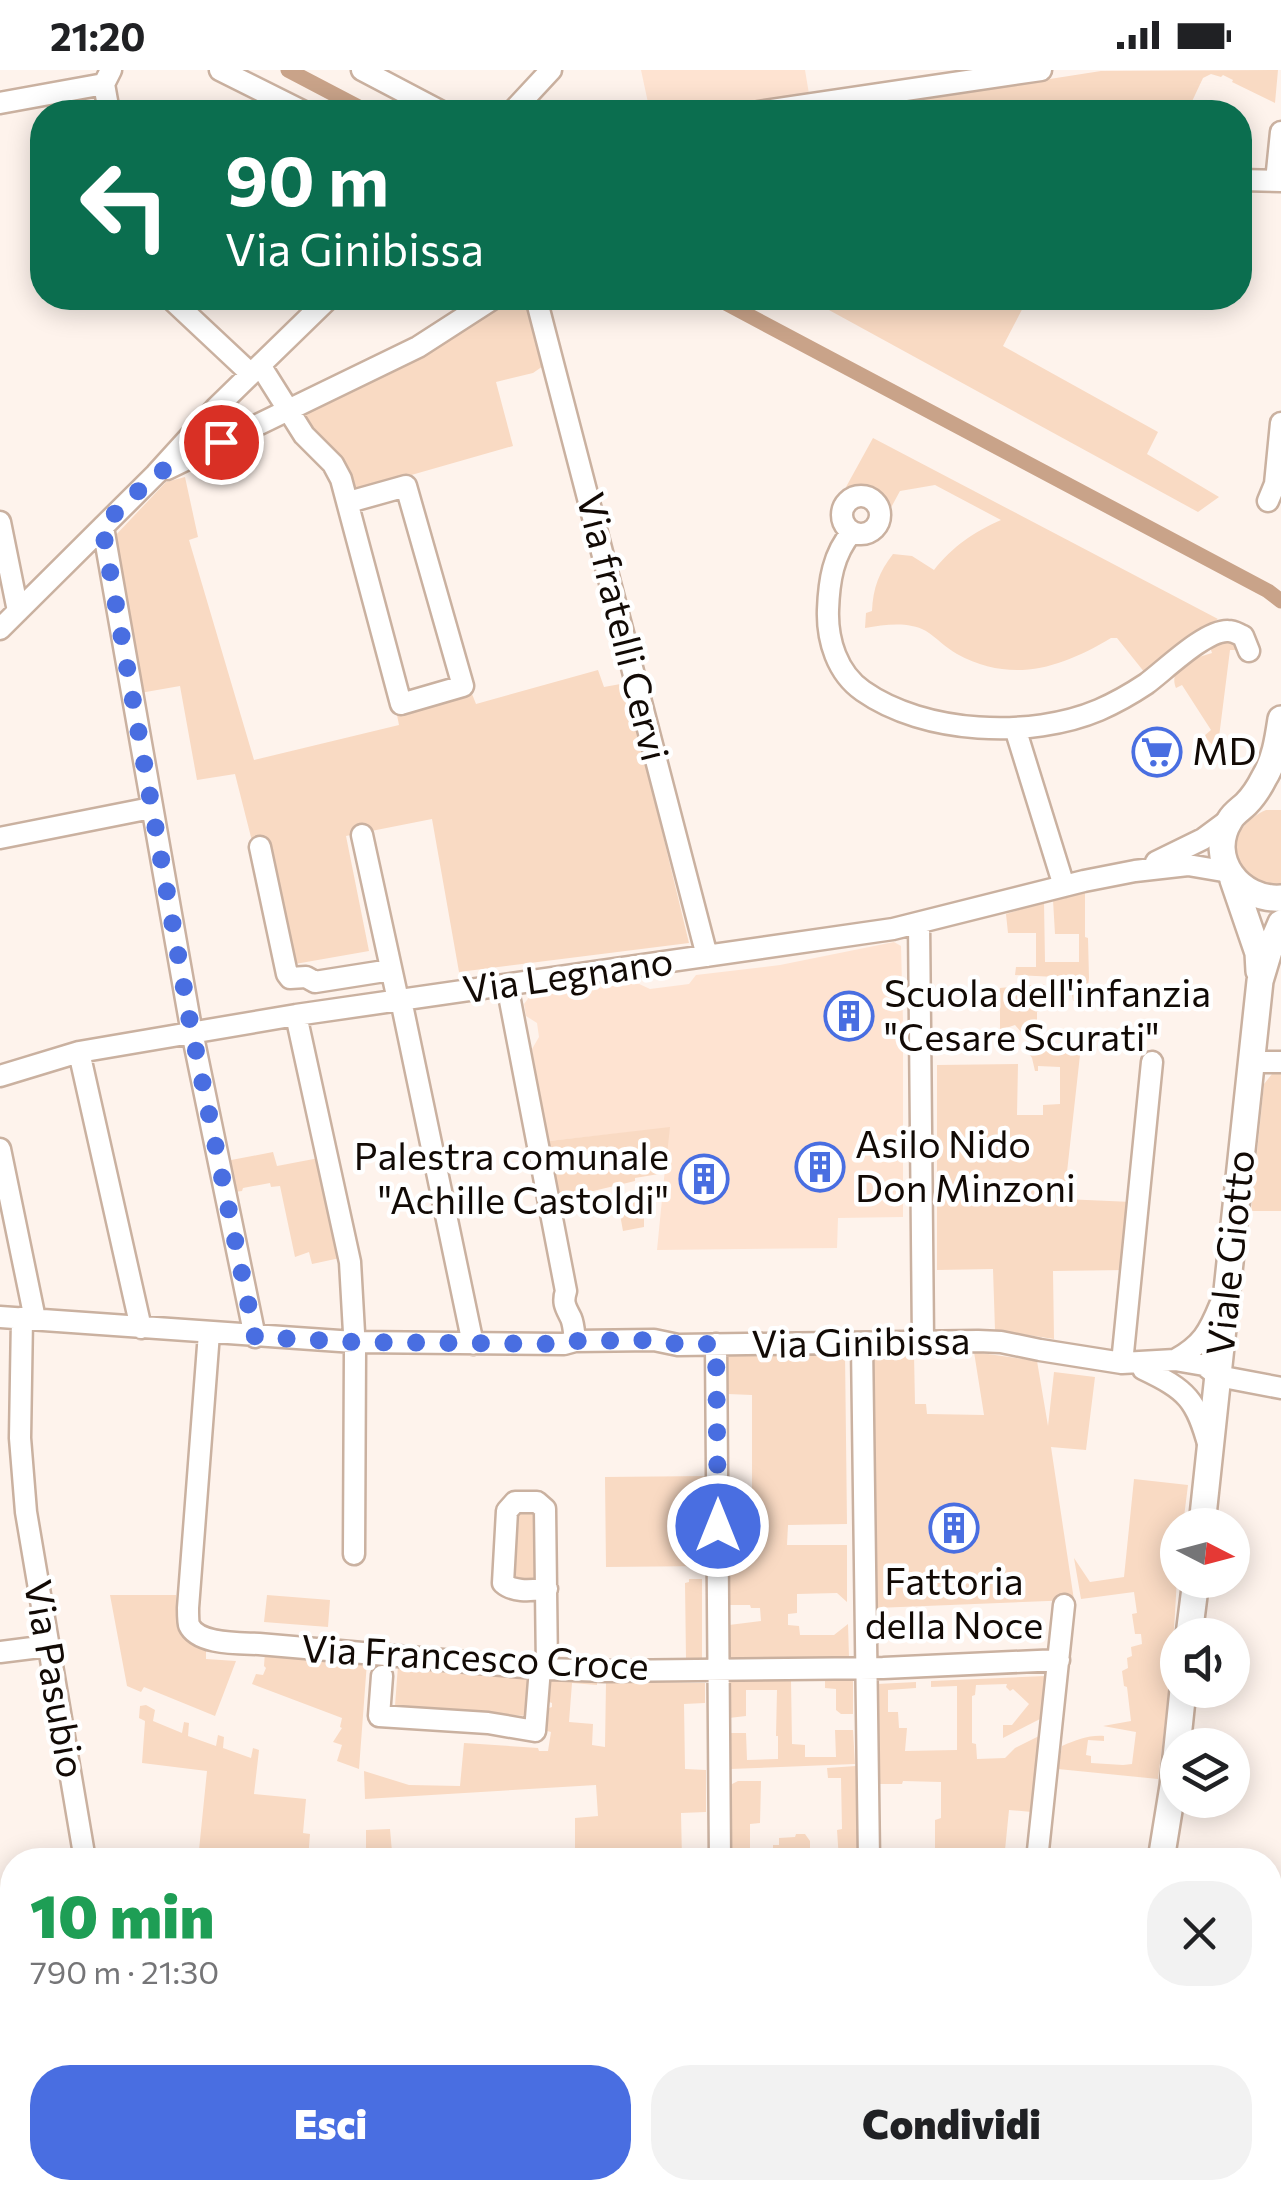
<!DOCTYPE html>
<html lang="it">
<meta charset="utf-8">
<style>
:root{--surface:#fff;--page:#f2f2f2;--text:#202124;--muted:#757577;--accent:#496ee1}
body{margin:0;font-family:Commissioner,sans-serif;background:var(--page);color:var(--text);height:100vh;display:flex;flex-direction:column;font-size:38px;white-space:nowrap}
*{box-sizing:border-box;margin:0}
p{font-size:32px;color:var(--muted)}
.icon{flex:none;width:55px;height:55px;fill:none;stroke:currentColor;stroke-width:2;stroke-linecap:round;stroke-linejoin:round}
.map{position:relative;flex:1;overflow:hidden}
.sheet{position:absolute;left:0px;top:1778px;width:1282px;height:352px;display:flex;flex-direction:column;background:var(--surface);border-radius:40px 40px 0 0;box-shadow:0 5px 25px #0003}
.sheet>*{flex:none}
.guide{position:absolute;left:30px;top:30px;width:1222px;height:210px;border-radius:40px;box-shadow:0 5px 25px #0003;background:#0b6e4f;color:#fff;overflow:hidden}
.needle{width:65px;rotate:96deg}
.tools{position:absolute;left:1160px;top:1438px;display:grid;gap:20px}
.tools a{display:grid;place-items:center;width:90px;height:90px;border-radius:50%;background:var(--surface);box-shadow:0 5px 25px #0003;font-size:50px}
.pin{position:absolute;display:grid;place-items:center;width:85px;height:85px;color:#fff;margin:-42px;border:5px solid #fff;border-radius:50%;box-shadow:0 2px 10px #0007}
.me{position:absolute;width:110px;margin:-55px;rotate:0deg;stroke-linejoin:round;filter:drop-shadow(0 0 8px #0008)}
.turn{display:flex;align-items:center;gap:35px;height:210px;padding:0 30px;font-size:45px}
.turn .icon{width:130px;height:130px;stroke-width:2.5}
.turn b{display:block;font-size:70px;line-height:85px}
.round{display:grid;place-items:center;flex:none;width:105px;height:105px;border-radius:40px;background:var(--page)}
.overview{display:flex;align-items:center;justify-content:space-between;height:170px;padding:0 30px}
h1{font-size:60px;font-weight:800;line-height:75px;color:#1e9e55}
.action{display:flex;gap:20px;margin-top:auto;padding:20px 30px}
.action a{flex:1;height:115px;border-radius:40px;background:var(--accent);color:#fff;font-size:40px;font-weight:800;line-height:115px;text-align:center}
.action a+a{background:var(--page);color:var(--text)}
.status{display:flex;justify-content:space-between;align-items:center;height:70px;padding:0 50px;background:var(--surface);direction:ltr}
.status svg{height:28px;fill:currentColor}
.map>svg:first-child{display:block}
.built{fill:#fee3d1}
.green{fill:#f9dac3}
.lines{fill:none;stroke-linecap:round;stroke-linejoin:round}
.canal{stroke:#c9a389;stroke-width:15}
.minor-casing{stroke:#cab1a0;stroke-width:25}
.major-casing{stroke:#cab1a0;stroke-width:30}
.minor{stroke:#fff;stroke-width:20}
.major{stroke:#fff;stroke-width:25}
.route{stroke:#496ee1;stroke-width:18;stroke-dasharray:0 32.4}
.labels{text-anchor:middle;stroke-width:9;stroke-linejoin:round;paint-order:stroke}
.street-label{font-size:38px;fill:#120a05;stroke:#fff}
.poi-label{font-size:38px;fill:#120a05;stroke:#fff;text-anchor:start}
</style>
<div class="status"><b>21:20</b><svg viewBox="0 0 49 12"><path d="M0 12V9h3v3zM5 12V6h3v6zM10 12V3h3v9zM15 12V0h3v12zM26 1h20v11H26zM47 4h2v5h-2z"/></svg></div>
<div class="map">
<svg width="1281" height="2128" viewBox="0 0 1281 2128">
<rect width="100%" height="100%" fill="#fef3ec"/>
<path class="built" d="M641,0H805L809,24L700,42H650Z
M894,872L901,876L903,951L894,962L903,966V1147L838,1148L837,1178L657,1180L669,1058L549,1071L532,979L539,967L537,953L526,946L524,934L530,926L637,913L650,919L689,914L696,905L780,895Z"/>
<path class="green" d="M1278,0L1275,33L1232,12L1233,10L1223,5L1221,7L1211,4L1203,8L1187,42H924L922,29L1101,1Z
M513,228H529L546,294L533,303L496,312L513,376L352,422L341,385L300,344L418,289Z
M807,228H849L873,240L879,228H1028L1003,276L1158,362L1147,384L1219,427L1198,442Z
M873,368L1218,549L1162,587L1145,603L1117,568H1111C1061,598 1012,614 957,584C946,578 937,568 926,561C907,551 885,555 865,558L866,543L872,541C873,518 879,502 893,484L912,486L934,500C953,476 974,462 1001,450L935,415L900,421L887,445C880,423 868,419 846,417Z
M185,407L198,467L189,470L254,690L399,655L397,645L472,624L476,634L598,600L604,617L626,613L689,873L459,902L432,749L346,766L369,881L295,894L267,776L254,779L235,704L197,710L180,616L140,623L113,468L166,412Z
M1224,569L1233,570L1236,580H1230L1218,675L1225,677L1219,682L1204,666L1211,660L1182,615L1176,618C1169,602 1185,594 1196,584L1199,587L1212,583L1210,577Z
M1266,740H1281V817C1276,817 1270,818 1265,816C1261,815 1255,811 1252,808C1222,786 1236,753 1266,740Z
M1085,822V867L1088,868L1089,908L1086,932L1073,931L1072,924H1062L1059,921L1056,924H1041L1040,941L1037,942V961L1034,964H1023L1015,955L1000,960V918L1044,914L1045,916H1056V907L1015,905L1016,897H1036V863H1008L1006,844L1044,832L1045,892H1079V864H1055L1053,830Z
M1081,976L1064,1129L1132,1132L1126,1200L1053,1201L1054,1269L995,1260L993,1199L937,1200V995L1018,994L1017,1045H1043V1035L1060,1034V997L1038,996V1001H1035L1032,988L1025,978Z
M1272,1004H1281V1141H1251L1264,1014Z
M670,1057L665,1103L635,1108V1111L560,1129L549,1071Z
M273,1082L277,1096L319,1088L340,1188L312,1194L309,1182L295,1187L280,1116L271,1117L270,1113L243,1118L242,1121L234,1122L226,1091Z
M648,1122L649,1146L644,1147V1157L623,1161L617,1128Z
M872,1279L910,1280L914,1284L915,1334H926L927,1344L984,1345L974,1282L1037,1291L1048,1356L1054,1302L1095,1307L1086,1380L1051,1377L1074,1530L876,1538Z
M845,1283L847,1454L788,1455L787,1475H847V1532L837,1523L797,1524V1543L788,1544V1555L799,1556L800,1565H834L848,1554L849,1587L729,1588V1555L761,1551L760,1538H751L750,1535H729L730,1475L760,1472V1458H751L750,1455L729,1456L728,1420L752,1419V1325L728,1324L727,1284Z
M708,1406V1496L606,1497L605,1407Z
M1134,1409L1188,1415L1183,1455H1178C1178,1540 1169,1625 1158,1709L1058,1699L1062,1676C1077,1670 1088,1665 1104,1666V1671L1088,1670L1086,1685L1091,1686V1693L1123,1695L1132,1694L1136,1662L1103,1656L1131,1651L1127,1617L1124,1616L1122,1601L1128,1598L1127,1588L1132,1586L1131,1577L1142,1574L1141,1564H1135L1132,1544L1137,1543L1134,1522L1081,1529L1074,1488L1090,1512L1124,1507Z
M539,1438L538,1514L515,1513L507,1497L514,1439Z
M689,1509H702V1589H686L685,1513L689,1512Z
M110,1525H176L177,1538L180,1539L206,1576V1589L236,1591L215,1646L144,1617L141,1622L127,1616Z
M267,1525L330,1530L328,1557L264,1552Z
M265,1582L367,1592L359,1699L337,1691L342,1675L333,1672L342,1658L340,1657L342,1648L252,1614L256,1604L263,1605L266,1598L264,1596Z
M398,1595L529,1605L526,1646L395,1636Z
M1046,1606L1042,1648L1003,1668V1655H1012L1029,1634L1013,1619L1010,1621L1006,1617L1007,1614L976,1615L975,1625L972,1626V1673L976,1674L977,1689L1005,1688L1015,1678L1039,1666L1032,1742L1009,1740L1004,1790H935V1750L941,1748V1712L903,1711L902,1714H880L877,1614L916,1612V1618L888,1620V1642H898L899,1658H907L905,1681L957,1680V1616L931,1617V1611Z
M562,1608L597,1611V1615L572,1613L569,1652L593,1654L592,1675L605,1677L606,1612L705,1613V1633L684,1634L685,1699L706,1700V1742L681,1743L682,1790H575V1748L598,1746L596,1715L365,1729L364,1701L409,1715L460,1716L464,1673L538,1678L539,1681H548L551,1662L547,1661L549,1638L552,1637V1633L549,1632L551,1610H561Z
M791,1610L792,1674L805,1675V1687H836L835,1660H853L855,1694L730,1699L729,1663H746L747,1690L778,1689V1666H776L777,1620H746V1646L729,1648V1611Z
M825,1610H853V1644H841L836,1640V1619L825,1618Z
M146,1635L155,1640L153,1651L182,1663L184,1652L189,1653L188,1666L216,1676L218,1665L224,1667L223,1678L251,1688L253,1678L259,1680L254,1724L306,1729L303,1763L310,1764L308,1790H198L207,1701L142,1693L145,1651L139,1648L140,1636Z
M856,1696L859,1790H839L837,1760L842,1759L841,1708H828L827,1698Z
M738,1711H761L760,1753L750,1754V1781H773V1775H779V1768L795,1767L796,1764H805L810,1771V1784L794,1785L793,1790H732L730,1719L732,1714Z
M390,1759L392,1782H394V1790H366V1760Z
M941,2118H1017L1016,2128H940Z"/>
<g class="lines">
<path class="canal" d="M288,0L368,42
M716,228L1268,521L1281,531"/>
<g class="minor-casing">
<path id="minor" d="M220,0L304,42
M362,0L442,42
M0,33L104,14
M109,42L104,14L111,0
M512,42L551,0
M758,42L1041,0
M1240,110L1281,111
M1276,111L1281,62
M170,228L251,304
M536,228L707,886
M260,295L304,365L333,394L341,409L401,634L463,616L406,416L349,432
M167,399L418,277L494,228
M842 445a19 19 0 1 1 38 0a19 19 0 1 1-38 0Z
M1268,431L1275,414L1281,353
M0,452L18,541
M103,457L190,952L255,1267
M852,462C833,484 829,511 828,540C827,570 837,603 863,621C924,664 1031,669 1099,640C1115,633 1131,624 1146,614C1164,601 1205,560 1228,561C1234,561 1238,564 1243,566L1249,581
M0,559L156,404L216,338L329,228
M1015,658L1064,816
M362,765L398,930
M0,768L151,738
M260,777L287,904L290,908L306,907L315,912L391,900
M1156,792L1203,769L1230,749
M919,853L923,1271
M507,915L566,1221C562,1233 566,1238 571,1248C574,1255 574,1264 575,1271
M401,930L473,1274
M296,945L350,1192L355,1280L354,1484
M79,982L141,1258
M1251,992H1281
M0,1006L79,982L296,945L893,859L1084,811L1135,801L1188,795L1229,802
M0,1079L35,1249
M0,1247L354,1272L564,1274L575,1271L654,1270L678,1275L978,1271L1001,1272L1040,1280L1122,1293L1175,1290L1204,1295L1218,1306L1281,1318
M22,1248L20,1368L26,1442L85,1790
M209,1263L188,1538C188,1541 188,1553 189,1555C198,1575 240,1573 259,1574L547,1599L606,1601L883,1598L1059,1590
M716,1274L720,1790
M862,1274L869,1790
M1175,1290C1202,1275 1209,1262 1220,1235
M1122,1293L1152,992
M1143,1299C1187,1320 1196,1329 1209,1377
M547,1519C533,1520 514,1523 503,1513L507,1441L515,1432H537L545,1439L547,1599
M0,1582L48,1576
M382,1606L379,1646L488,1653L535,1661L540,1598
M1037,1790L1064,1535
M0,1884L12,1890
M1052,2118L1058,2128
M396,2120V2118
M4,2128L12,2087
M620,2128V2118
M762,2128L763,2118"/>
</g>
<g class="major-casing">
<path id="major" d="M1281,649C1278,669 1275,690 1264,708C1260,716 1253,727 1246,734C1241,739 1234,743 1230,750C1206,788 1240,831 1281,828
M1233,810L1258,883L1259,901
M1202,1455L1260,911L1269,881L1281,853
M1189,1565L1196,1510
M1161,1790L1173,1716L1183,1620
M1078,2128L1082,2118"/>
</g>
<use href="#minor" class="minor"/>
<use href="#major" class="major"/>
</g>
<g class="lines">
<path class="route" d="M221,372L156,404L102,456L190,952L255,1267L354,1272L564,1274L576,1271L654,1270L678,1274H716L718,1456"/>
</g>
<defs>
<g id="supermarket-ring" transform="scale(2.5)"><circle r="9.5" fill="#fff" stroke="#496ee1" stroke-width="1.5"/><path d="M-6-5.5h2.5l.6 2H6L4.5 2H-2.5L-4.4-4H-6ZM-1.5 3.2a1.3 1.3 0 1 0 .1 0ZM3 3.2a1.3 1.3 0 1 0 .1 0Z" fill="#496ee1"/></g>
<g id="building-ring" transform="scale(2.5)"><circle r="9.5" fill="#fff" stroke="#496ee1" stroke-width="1.5"/><path d="M-4-6H4V6H1V3H-1V6H-4ZM-2.5-4.3h1.7v1.8h-1.7ZM.8-4.3h1.7v1.8H.8ZM-2.5-1h1.7V.8h-1.7ZM.8-1h1.7V.8H.8Z" fill="#496ee1"/></g>
</defs>
<g fill-rule="evenodd">
<use href="#supermarket-ring" x="1157" y="682"/>
<use href="#building-ring" x="849" y="946"/>
<use href="#building-ring" x="820" y="1097"/>
<use href="#building-ring" x="704" y="1109"/>
<use href="#building-ring" x="954" y="1458"/>
</g>
<g class="labels">
<g class="street-label">
<text transform="translate(622 557) rotate(76)" y="13">Via fratelli Cervi</text>
<text transform="translate(568 906) rotate(-8)" y="13">Via Legnano</text>
<text transform="translate(1231 1183) rotate(-84)" y="13">Viale Giotto</text>
<text transform="translate(861 1273) rotate(-1)" y="13">Via Ginibissa</text>
<text transform="translate(475 1588) rotate(3)" y="13">Via Francesco Croce</text>
<text transform="translate(54 1609) rotate(80)" y="13">Via Pasubio</text>
</g>
<g class="poi-label">
<text x="1192" y="695">MD</text>
<text x="884" y="937">Scuola dell'infanzia<tspan x="884" dy="44">"Cesare Scurati"</tspan></text>
<text x="855" y="1088">Asilo Nido<tspan x="855" dy="44">Don Minzoni</tspan></text>
<text x="669" y="1100" text-anchor="end">Palestra comunale<tspan x="669" dy="44">"Achille Castoldi"</tspan></text>
<text x="954" y="1525" text-anchor="middle">Fattoria<tspan x="954" dy="44">della Noce</tspan></text>
</g>
</g>
</svg>
<div class="tools">
<a><svg class="needle" viewBox="-14 -14 28 28"><path d="M0-13l5 13h-10z" fill="#e53935"/><path d="M0 13l5-13h-10z" fill="#757577"/></svg></a>
<a><svg class="icon" aria-label="sound" viewBox="0 0 24 24"><path d="M4 9h4l5-4v14l-5-4H4zM17 9q2 3 0 6"/></svg></a>
<a><svg class="icon" aria-label="layers" viewBox="0 0 24 24"><path d="M12 4l9 5-9 5-9-5zM3 14l9 5 9-5"/></svg></a>
</div>
<div class="pin" style="left:221px;top:372px;background:#d93025"><svg class="icon" aria-label="arrive" viewBox="0 0 24 24"><path d="M6 21V4h12l-3 4 3 4H6"/></svg></div>
<svg class="me" style="left:718px;top:1456px" viewBox="-20 -20 40 40"><circle r="17" fill="#496ee1" stroke="#fff" stroke-width="3"/><path d="M0-11L8 9 0 5-8 9z" fill="#fff"/></svg>
<div class="guide">
<div class="turn"><svg class="icon" aria-label="left" viewBox="0 0 24 24"><path d="M17 20v-9H6M10 6l-5 5 5 5"/></svg><div><b>90 m</b>Via Ginibissa</div></div>
</div>
<section class="sheet">
<div class="overview"><div><h1>10 min</h1><p>790 m · 21:30</p></div><a class="round"><svg class="icon" aria-label="close" viewBox="0 0 24 24"><path d="M6 6l12 12M18 6L6 18"/></svg></a></div>
<div class="action"><a>Esci</a><a>Condividi</a></div>
</section>
</div>
